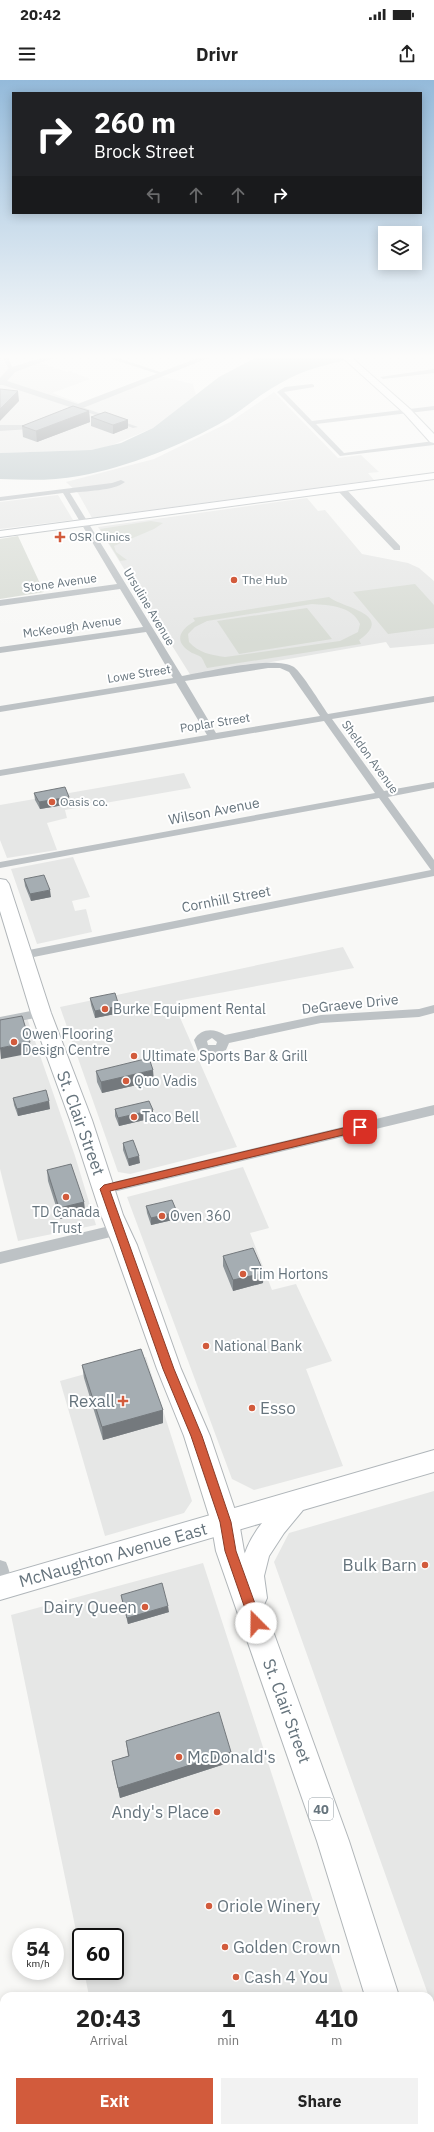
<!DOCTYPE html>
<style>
:root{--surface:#fff;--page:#f2f2f2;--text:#222;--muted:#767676;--accent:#d25b3c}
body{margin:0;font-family:"IBM Plex Sans",sans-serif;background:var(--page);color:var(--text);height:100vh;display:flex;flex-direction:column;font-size:15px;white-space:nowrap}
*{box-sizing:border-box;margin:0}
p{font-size:13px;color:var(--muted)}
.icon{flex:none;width:22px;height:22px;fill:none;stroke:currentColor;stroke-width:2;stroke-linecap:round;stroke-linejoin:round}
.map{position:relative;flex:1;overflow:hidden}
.sheet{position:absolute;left:0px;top:1912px;width:434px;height:140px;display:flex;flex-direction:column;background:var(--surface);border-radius:12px 12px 0 0;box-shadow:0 2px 10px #0003}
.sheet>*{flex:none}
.hud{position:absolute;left:12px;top:12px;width:410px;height:122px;border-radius:0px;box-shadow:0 2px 10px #0003;background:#202124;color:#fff;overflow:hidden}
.fabs{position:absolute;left:378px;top:146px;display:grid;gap:8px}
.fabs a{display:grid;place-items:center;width:44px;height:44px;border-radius:0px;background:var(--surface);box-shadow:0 2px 10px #0003;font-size:20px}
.speed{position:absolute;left:12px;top:1848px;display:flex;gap:8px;font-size:20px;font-weight:700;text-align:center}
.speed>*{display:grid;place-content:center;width:52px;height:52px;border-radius:50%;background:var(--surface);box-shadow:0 2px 10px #0003;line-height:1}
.speed small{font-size:10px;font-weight:400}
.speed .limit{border:2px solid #111;border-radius:6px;background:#fff;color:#111}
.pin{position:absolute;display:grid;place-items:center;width:34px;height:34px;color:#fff;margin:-17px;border-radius:8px;box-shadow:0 2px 6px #0006}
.me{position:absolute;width:44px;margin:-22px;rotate:338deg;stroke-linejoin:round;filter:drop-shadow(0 0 3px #0008)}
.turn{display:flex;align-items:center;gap:14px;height:84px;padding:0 16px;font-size:18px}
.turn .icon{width:52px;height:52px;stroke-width:2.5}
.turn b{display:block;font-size:28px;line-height:34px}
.lanes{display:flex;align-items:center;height:38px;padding:0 16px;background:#0003;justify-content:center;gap:20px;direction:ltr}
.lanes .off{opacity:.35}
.eta{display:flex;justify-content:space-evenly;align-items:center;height:68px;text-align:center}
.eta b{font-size:24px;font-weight:700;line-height:28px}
.primary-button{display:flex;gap:8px;margin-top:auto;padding:8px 16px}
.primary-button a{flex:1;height:46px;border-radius:0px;background:var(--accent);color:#fff;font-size:16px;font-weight:700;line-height:46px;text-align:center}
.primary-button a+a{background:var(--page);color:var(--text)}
.status{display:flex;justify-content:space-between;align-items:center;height:28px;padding:0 20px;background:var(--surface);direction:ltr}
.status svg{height:11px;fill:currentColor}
header{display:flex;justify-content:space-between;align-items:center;height:52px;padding:0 16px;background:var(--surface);font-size:18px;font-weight:700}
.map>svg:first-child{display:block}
.built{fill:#e6e7e6}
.green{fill:#d8dcd5;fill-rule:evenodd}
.water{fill:#b6c2c5}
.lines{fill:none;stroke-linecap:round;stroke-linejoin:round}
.secondary-casing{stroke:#b0b6ba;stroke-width:2}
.primary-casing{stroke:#b1b6b9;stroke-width:2}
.minor{fill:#bdc2c5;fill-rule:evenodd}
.tertiary{fill:#bdc2c5;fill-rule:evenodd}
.secondary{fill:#fff;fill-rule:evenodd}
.primary{fill:#fff;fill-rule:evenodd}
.wall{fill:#8e9599}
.shaded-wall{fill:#74797d}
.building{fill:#a5adb2;stroke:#74797d}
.route{fill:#d25b3c;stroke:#883b27}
.poi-dot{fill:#d25b3c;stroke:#fff;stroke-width:1.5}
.labels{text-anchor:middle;stroke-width:4;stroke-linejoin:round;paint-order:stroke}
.far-poi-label{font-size:12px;fill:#66747d;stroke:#fff;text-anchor:start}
.far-street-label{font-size:12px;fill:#66747d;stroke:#fff}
.shield{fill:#fff;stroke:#949ea4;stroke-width:1}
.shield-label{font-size:13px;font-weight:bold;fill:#66747d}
.street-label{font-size:14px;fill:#66747d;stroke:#fff}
.poi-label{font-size:14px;fill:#66747d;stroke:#fff;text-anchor:start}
.near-street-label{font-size:17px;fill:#66747d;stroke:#fff}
.near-poi-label{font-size:17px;fill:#66747d;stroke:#fff;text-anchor:start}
</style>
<div class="status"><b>20:42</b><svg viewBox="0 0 49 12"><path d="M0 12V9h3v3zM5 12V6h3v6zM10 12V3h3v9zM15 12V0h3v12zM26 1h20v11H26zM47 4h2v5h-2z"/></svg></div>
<header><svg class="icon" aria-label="menu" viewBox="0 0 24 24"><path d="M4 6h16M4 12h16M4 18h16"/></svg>Drivr<svg class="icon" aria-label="share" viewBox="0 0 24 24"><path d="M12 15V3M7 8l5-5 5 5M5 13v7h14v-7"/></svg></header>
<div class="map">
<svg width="434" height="2052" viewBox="0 0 434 2052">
<rect width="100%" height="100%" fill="#f8f8f6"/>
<path class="built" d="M0,277L8,288H26L40,283L67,292L70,291L90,299L52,313L79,323L155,295L193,304L196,315L153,348L110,366L91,370L0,373Z
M274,312L338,378L361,375L379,392L368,393L374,400L92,438L78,413L66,402L154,379L230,342Z
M58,415L73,440L0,449V422Z
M307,418L318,431L325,430L362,474L408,483L419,488L434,501V564L390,568L386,562L191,596L98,447Z
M184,693L191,708L65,730L67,738L47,743L57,770L7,778L0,760V725Z
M73,777L90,817L72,821L75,831L86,829L92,852L37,864L11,789Z
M343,867L354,888L176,921L178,933L237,1067L130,1094L118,1092L60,927Z
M27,938L75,1076L96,1145L18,1161L0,1089V944Z
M243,1087L269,1148L250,1153L272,1210L296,1204L332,1281L306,1289L343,1386L254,1410L232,1399L127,1117Z
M146,1277L192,1421L184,1433L105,1456L60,1301Z
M434,1411V1931L274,1482L289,1453Z
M203,1483L344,1916H89L84,1891H115V1857H81V1875L11,1535Z
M116,2048H387L389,2052H117Z"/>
<path class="green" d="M151,441L163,443L154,449L114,466L116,472L127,480L120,481L100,449Z
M18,456L44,512L0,519V459Z
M415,504L434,525V548L388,554L353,512Z
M329,517C342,528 396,534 359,560L361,564L207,588C205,585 203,579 201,577C198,575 195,574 192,573C173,562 179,550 195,541L193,538ZM312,524C330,525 352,526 360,544L358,552L340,561L225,577C211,575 199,573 189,562L188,554L195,547L207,541Z
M307,528L332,559L239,574L217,541Z"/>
<path class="water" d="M257,277H365C335,282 305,288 279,304C260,314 244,329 226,340C183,365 128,387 79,396C53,401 26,400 0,399V373L91,370L121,363L153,348L219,297Z"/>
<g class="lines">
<g class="secondary-casing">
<path id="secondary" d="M342,277H351L410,329L434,354V363L430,362L404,333Z
M434,393V399L0,457V451Z
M434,1370V1392L303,1430L284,1453L269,1476L264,1496L267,1518L263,1527L254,1530L245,1527C233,1498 243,1467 262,1443L0,1520V1496Z"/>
</g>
<g class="primary-casing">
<path id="primary" d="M0,799L6,800L9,804L51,933L92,1040L123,1135L137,1165L181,1289L210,1356L239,1442L244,1471L349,1761L399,1916H365L317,1761L216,1471L211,1442L184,1356L157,1289L113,1165L101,1135L70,1040L31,933L0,831Z
M430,2030L434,2032V2052H412L411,2048H430Z"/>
</g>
<path class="minor" d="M2,277H8L14,291H10Z
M106,277H115L166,294L161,295Z
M434,289V293L383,299L380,297Z
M312,304L314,305V307L284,312L312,341L434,326V330L316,344L344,373L434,361V365L340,376L277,312L285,307Z
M75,326H79L138,347L133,348L75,328Z
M121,400L125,402C114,411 84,411 70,413L182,596C206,592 274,575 294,587C302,593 321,624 328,634L434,616V622L332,639L384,711L434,702V708L388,717L434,780V796L24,879L20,878L18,875L20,872L24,871L431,790L379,718L0,788V782L375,713L324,641L0,696V690L207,655L176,603L0,632V626L173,598L146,552L0,573V567L143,547L120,509L0,526V520L117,504L63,413L0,421V417L112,403ZM268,588H280L289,592L320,636L216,653L185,601Z
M338,407H344L400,466V470H394L338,411Z
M434,925V933L419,937L321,943L229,963L226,970L212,975L198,971L194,960C201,948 214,948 225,955L321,935L419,929ZM212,958L217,962L216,965H208L207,961Z
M41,929L45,930L47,933L45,936L0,945V937Z
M434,1025V1035L105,1114L100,1113L98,1109L100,1105L105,1104Z
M118,1144L123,1146L125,1150L123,1154L0,1184V1172Z
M0,1480L6,1482C10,1491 13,1504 9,1513L3,1515L0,1514Z"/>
<path class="tertiary" d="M44,277H56L15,292L7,301L78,324L200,277H211L30,349L0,351V345H25L70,327L3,305H0V298L9,288Z"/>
<use href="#secondary" class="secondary"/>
<use href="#primary" class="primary"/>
</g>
<path class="wall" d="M89,331L90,342L37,362L23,357L22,346Z
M91,337L128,340V348L113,354L91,346Z
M34,713L69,717L70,724L40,729L35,720Z
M24,799L51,817L31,821L25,806Z
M90,918L119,926L120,933L95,938L91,925Z
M96,991L154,1001L102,1013L97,1002Z
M13,1018L50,1029L18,1036L14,1025Z
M115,1029L153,1030V1038L119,1046L115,1036Z
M123,1063L140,1083L129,1086L123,1070Z
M47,1090L84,1122L85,1133L60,1139L48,1101Z
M146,1126L177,1139L151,1145L147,1133Z
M223,1176L263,1203L233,1211L223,1186Z
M82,1285L163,1330V1343L103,1360L84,1298Z
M121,1515L169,1532L128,1544L122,1521Z
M126,1661L231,1672V1682L120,1718L114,1692L112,1681L128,1676Z"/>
<path class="shaded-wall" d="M18,311L19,321L0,341V329Z
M89,331L90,342L37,362L36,351Z
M128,340V348L113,354V345Z
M69,717L70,724L40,729L39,722Z
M50,810L51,817L31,821L30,814Z
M119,926L120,933L95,938V931Z
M30,962L32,973L1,979L0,968Z
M153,990L154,1001L102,1013L101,1002Z
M49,1021L50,1029L18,1036L17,1029Z
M153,1030V1038L119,1046L118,1038Z
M139,1076L140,1083L129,1086L128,1079Z
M84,1122L85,1133L60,1139L59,1128Z
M177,1132V1139L151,1145V1138Z
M264,1193L263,1203L233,1211V1200Z
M163,1330V1343L103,1360L102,1347Z
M168,1526L169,1532L128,1544L127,1538Z
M231,1672V1682L120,1718L118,1708Z"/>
<path class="building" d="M0,309L18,311L0,329Z
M73,326L89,331L36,351L22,346Z
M105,332L128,340L113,345L91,337Z
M65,707L69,717L39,722L34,713Z
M44,795L50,810L30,814L24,799Z
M115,913L119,926L95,931L90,918Z
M22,936L30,962L0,968V940Z
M149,978L153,990L101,1002L96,991Z
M46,1010L49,1021L17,1029L13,1018Z
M149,1021L153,1030L118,1038L115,1029Z
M133,1060L139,1076L128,1079L123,1063Z
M71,1084L84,1122L59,1128L47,1090Z
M172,1120L177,1132L151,1138L146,1126Z
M253,1168L264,1193L233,1200L223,1176Z
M141,1269L163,1330L102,1347L82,1285Z
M162,1503L168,1526L127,1538L121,1515Z
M219,1632L231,1672L118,1708L112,1681L129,1676L126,1661Z"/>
<linearGradient id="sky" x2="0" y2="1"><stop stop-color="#94bada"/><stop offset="0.49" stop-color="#fcfcfb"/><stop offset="1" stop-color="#fcfcfb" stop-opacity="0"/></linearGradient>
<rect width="434" height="564" fill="url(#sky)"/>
<path class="route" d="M360,1044L365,1047L364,1050L110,1111L174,1289L202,1356L231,1442L236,1471L262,1543L260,1547L256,1549L252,1547L250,1543L225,1471L220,1442L191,1356L163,1289L100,1109L104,1105Z"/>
<g class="poi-dot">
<path d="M58 451h4v4h4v4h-4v4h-4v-4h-4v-4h4z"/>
<circle cx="234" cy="500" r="4"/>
<circle cx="52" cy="722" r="4"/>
<circle cx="105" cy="929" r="4"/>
<circle cx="14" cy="962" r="4"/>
<circle cx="134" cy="976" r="4"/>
<circle cx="126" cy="1001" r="4"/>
<circle cx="134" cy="1037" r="4"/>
<circle cx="66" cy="1117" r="4"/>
<circle cx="162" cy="1136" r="4"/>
<circle cx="243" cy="1194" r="4"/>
<circle cx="206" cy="1266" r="4"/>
<path d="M121 1315h4v4h4v4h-4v4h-4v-4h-4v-4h4z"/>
<circle cx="252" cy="1328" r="4"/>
<circle cx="425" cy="1485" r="4"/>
<circle cx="145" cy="1527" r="4"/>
<circle cx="179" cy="1677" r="4"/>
<circle cx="217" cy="1732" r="4"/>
<circle cx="209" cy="1826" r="4"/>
<circle cx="225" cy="1867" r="4"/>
<circle cx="236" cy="1897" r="4"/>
</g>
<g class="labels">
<g class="far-poi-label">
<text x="69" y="461">OSR Clinics</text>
<text x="242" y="504">The Hub</text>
<text x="60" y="726">Oasis co.</text>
</g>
<g class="far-street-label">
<text transform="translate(60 503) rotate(-8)" y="4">Stone Avenue</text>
<text transform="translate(149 527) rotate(59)" y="4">Ursuline Avenue</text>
<text transform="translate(72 547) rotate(-8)" y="4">McKeough Avenue</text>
<text transform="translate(139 594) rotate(-9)" y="4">Lowe Street</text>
<text transform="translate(215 643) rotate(-9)" y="4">Poplar Street</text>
<text transform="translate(370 677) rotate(54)" y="4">Sheldon Avenue</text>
</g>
<rect class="shield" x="309" y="1718" width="24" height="22" rx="3"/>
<g class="shield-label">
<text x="321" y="1734">40</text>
</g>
<g class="street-label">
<text transform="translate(214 731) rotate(-11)" y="5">Wilson Avenue</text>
<text transform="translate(226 819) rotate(-11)" y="5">Cornhill Street</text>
<text transform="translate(350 924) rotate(-6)" y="5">DeGraeve Drive</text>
</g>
<g class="poi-label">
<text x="113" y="934">Burke Equipment Rental</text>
<text x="22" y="959">Owen Flooring<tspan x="22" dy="16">Design Centre</tspan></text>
<text x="142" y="981">Ultimate Sports Bar &amp; Grill</text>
<text x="134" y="1006">Quo Vadis</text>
<text x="142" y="1042">Taco Bell</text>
<text x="66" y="1137" text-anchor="middle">TD Canada<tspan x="66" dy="16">Trust</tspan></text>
<text x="170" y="1141">Oven 360</text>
<text x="251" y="1199">Tim Hortons</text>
<text x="214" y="1271">National Bank</text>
</g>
<g class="near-street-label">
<text transform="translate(81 1043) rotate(70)" y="6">St. Clair Street</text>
<text transform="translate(113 1475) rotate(-16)" y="6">McNaughton Avenue East</text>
<text transform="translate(287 1631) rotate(70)" y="6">St. Clair Street</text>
</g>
<g class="near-poi-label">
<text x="115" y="1327" text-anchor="end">Rexall</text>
<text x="260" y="1334">Esso</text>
<text x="417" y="1491" text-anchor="end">Bulk Barn</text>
<text x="137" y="1533" text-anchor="end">Dairy Queen</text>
<text x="187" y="1683">McDonald's</text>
<text x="209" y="1738" text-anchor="end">Andy's Place</text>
<text x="217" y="1832">Oriole Winery</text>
<text x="233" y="1873">Golden Crown</text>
<text x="244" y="1903">Cash 4 You</text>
</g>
</g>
</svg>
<div class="fabs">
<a><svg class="icon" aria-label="layers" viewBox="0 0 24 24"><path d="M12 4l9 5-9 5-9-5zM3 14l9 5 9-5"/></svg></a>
</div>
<div class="speed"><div>54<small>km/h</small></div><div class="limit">60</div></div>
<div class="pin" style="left:360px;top:1047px;background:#d93025"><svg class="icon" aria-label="arrive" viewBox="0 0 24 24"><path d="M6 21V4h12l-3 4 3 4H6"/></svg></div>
<svg class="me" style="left:256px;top:1543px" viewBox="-20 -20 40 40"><circle r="19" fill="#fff"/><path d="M0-13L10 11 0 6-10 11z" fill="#d25b3c"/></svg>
<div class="hud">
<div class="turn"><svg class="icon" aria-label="right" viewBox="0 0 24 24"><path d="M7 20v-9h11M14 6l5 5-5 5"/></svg><div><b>260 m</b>Brock Street</div></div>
<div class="lanes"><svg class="icon off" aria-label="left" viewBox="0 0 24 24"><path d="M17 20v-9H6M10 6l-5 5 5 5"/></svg><svg class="icon off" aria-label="ahead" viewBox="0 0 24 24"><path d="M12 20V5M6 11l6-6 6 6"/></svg><svg class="icon off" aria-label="ahead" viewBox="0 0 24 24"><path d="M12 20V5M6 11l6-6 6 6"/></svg><svg class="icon" aria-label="right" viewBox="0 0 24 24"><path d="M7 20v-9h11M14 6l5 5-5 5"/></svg></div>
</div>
<section class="sheet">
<div class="eta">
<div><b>20:43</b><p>Arrival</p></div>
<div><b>1</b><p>min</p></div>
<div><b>410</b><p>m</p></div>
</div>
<div class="primary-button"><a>Exit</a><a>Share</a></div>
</section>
</div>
